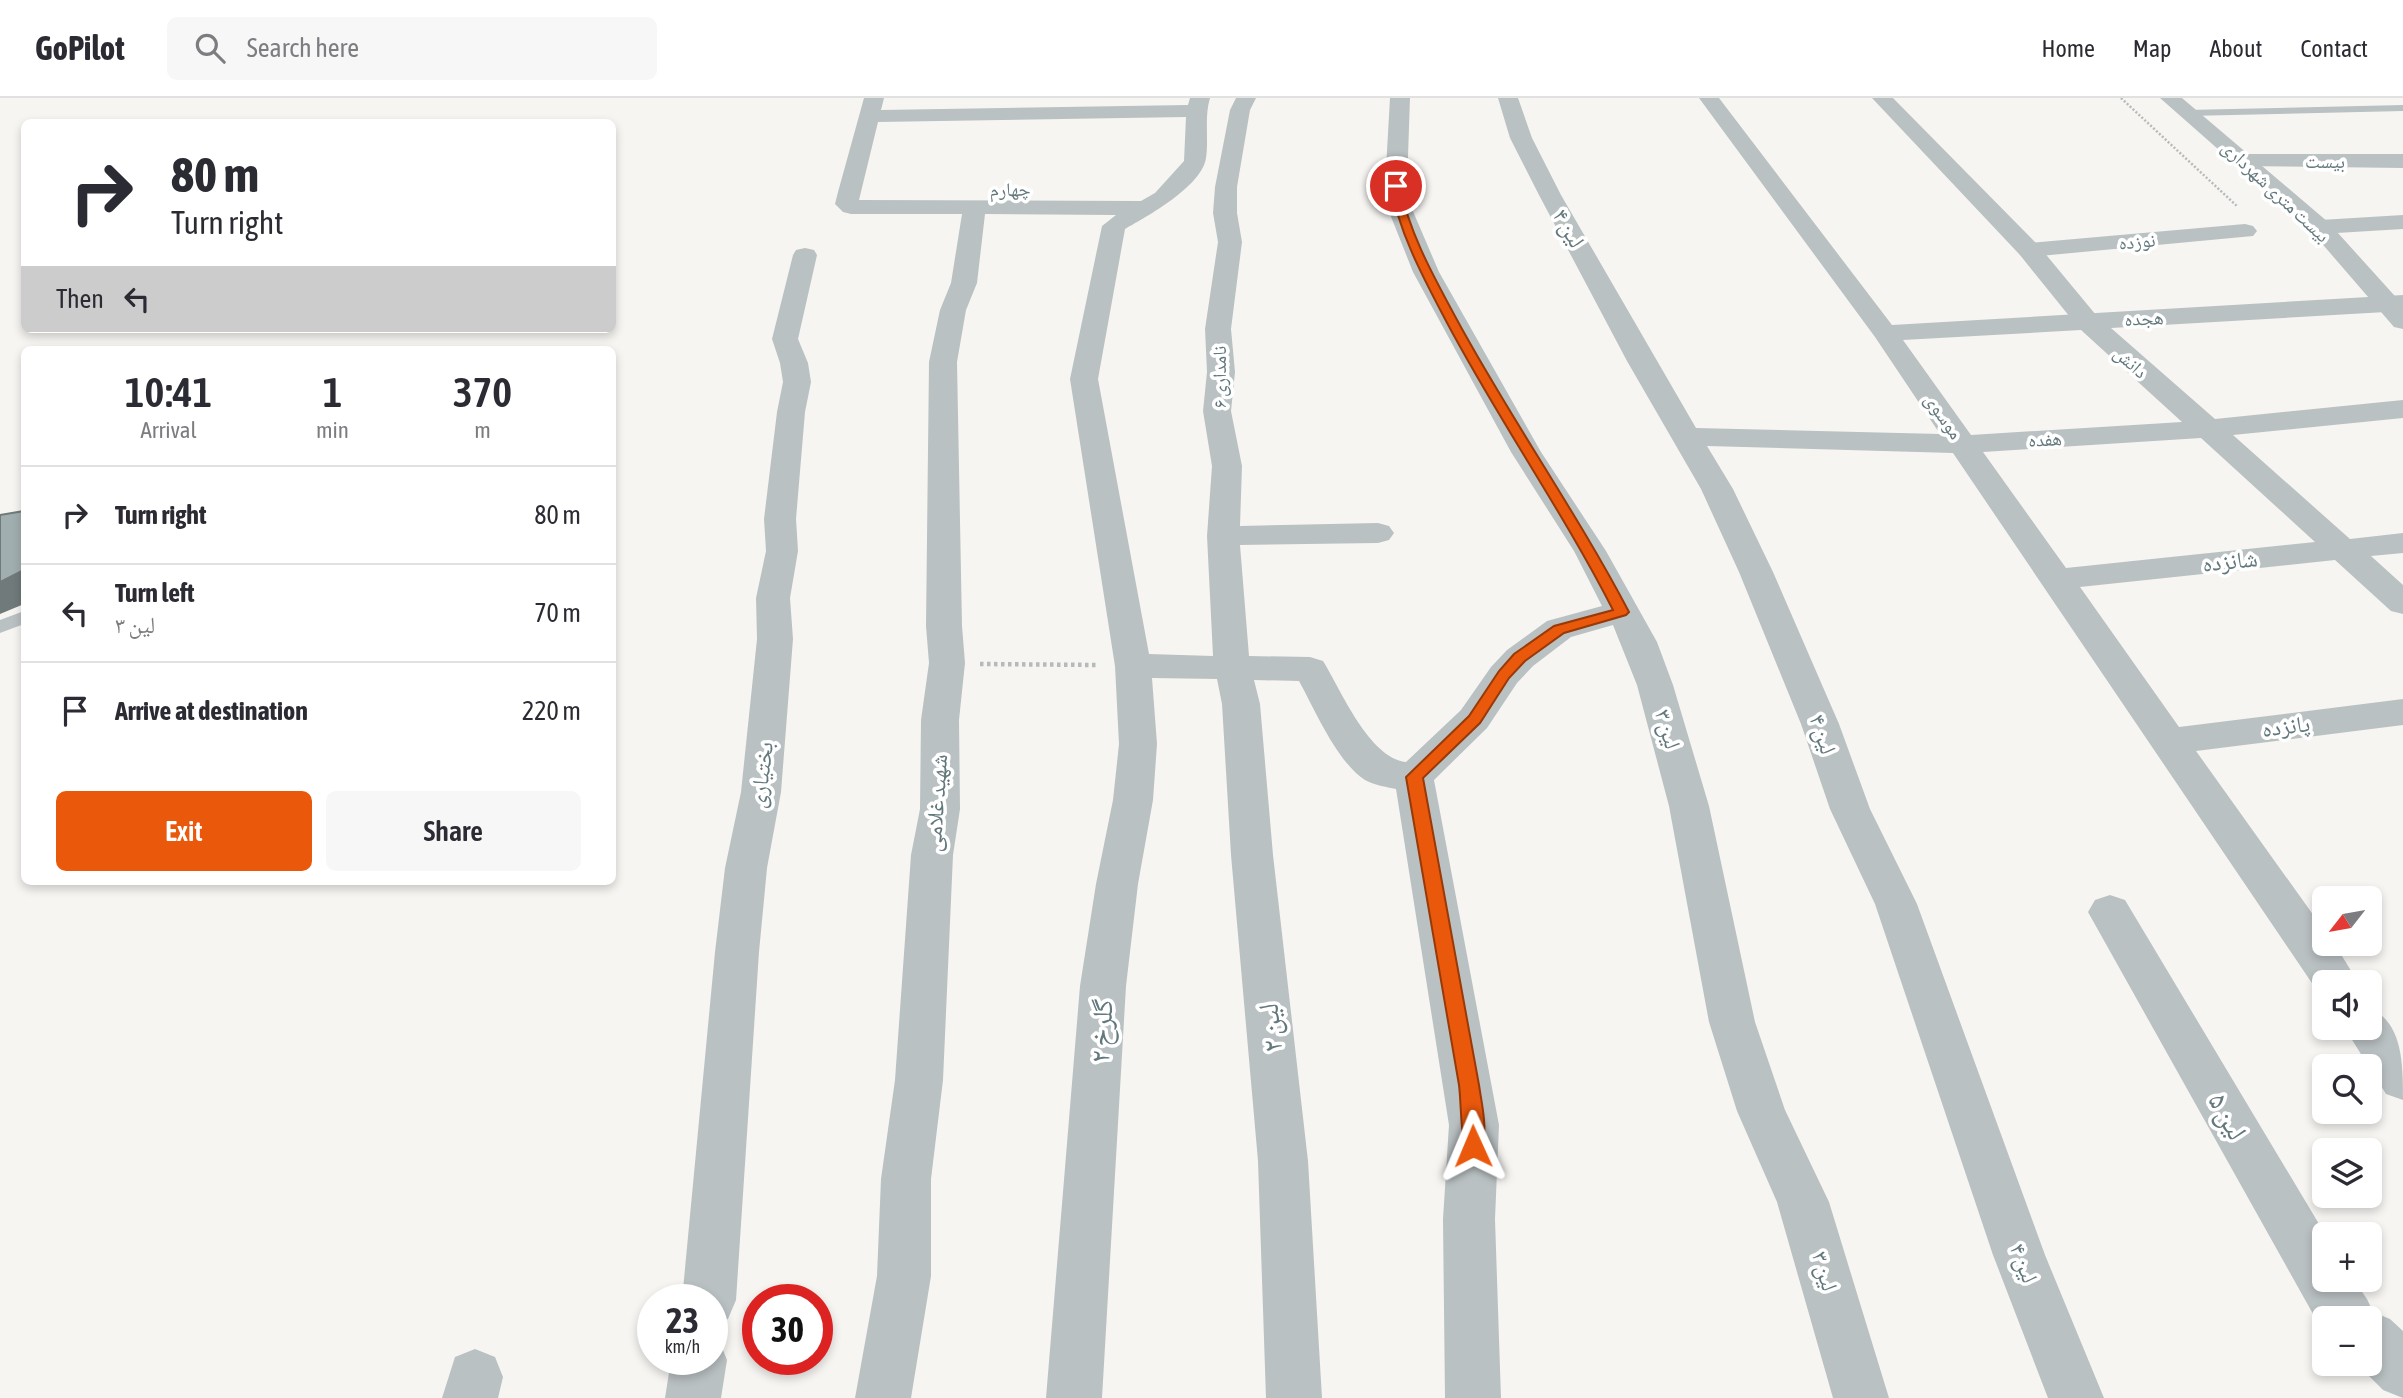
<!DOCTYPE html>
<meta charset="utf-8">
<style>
:root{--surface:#fff;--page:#f7f7f7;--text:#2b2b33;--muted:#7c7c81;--line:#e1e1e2;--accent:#ea580c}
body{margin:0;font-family:"Asap Condensed","Noto Naskh Arabic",sans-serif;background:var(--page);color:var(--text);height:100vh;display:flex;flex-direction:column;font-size:26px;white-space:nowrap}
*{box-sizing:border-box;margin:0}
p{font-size:23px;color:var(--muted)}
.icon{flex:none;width:38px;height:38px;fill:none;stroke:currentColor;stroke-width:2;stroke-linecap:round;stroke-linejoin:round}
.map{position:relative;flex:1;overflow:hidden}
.details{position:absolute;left:21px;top:248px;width:595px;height:539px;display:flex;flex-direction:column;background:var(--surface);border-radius:10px;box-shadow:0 4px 10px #0003}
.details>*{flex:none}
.banner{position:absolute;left:21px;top:21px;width:595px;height:214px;border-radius:10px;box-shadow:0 4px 10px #0003;background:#fff;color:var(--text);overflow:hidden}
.needle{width:46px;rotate:239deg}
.controls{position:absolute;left:2312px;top:788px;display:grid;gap:14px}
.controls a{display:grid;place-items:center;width:70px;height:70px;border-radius:10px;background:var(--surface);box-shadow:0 4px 10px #0003;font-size:35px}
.speed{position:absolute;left:637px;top:1186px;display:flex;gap:14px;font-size:35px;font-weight:700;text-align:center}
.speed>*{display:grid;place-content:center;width:91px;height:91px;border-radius:50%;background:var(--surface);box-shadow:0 4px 10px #0003;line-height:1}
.speed small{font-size:18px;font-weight:400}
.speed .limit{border:10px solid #d22;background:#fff;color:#111}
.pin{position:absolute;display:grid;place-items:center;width:60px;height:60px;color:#fff;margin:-30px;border:4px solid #fff;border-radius:50%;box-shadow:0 2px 7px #0007}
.me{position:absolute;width:77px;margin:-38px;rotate:359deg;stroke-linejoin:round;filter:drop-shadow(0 0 5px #0008)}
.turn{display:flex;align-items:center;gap:24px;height:147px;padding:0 35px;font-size:32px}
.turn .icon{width:91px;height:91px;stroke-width:2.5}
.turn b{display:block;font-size:49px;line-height:60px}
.then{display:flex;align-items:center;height:66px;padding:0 35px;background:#0003;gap:14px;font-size:26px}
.eta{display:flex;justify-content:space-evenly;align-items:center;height:119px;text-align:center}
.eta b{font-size:42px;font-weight:600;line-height:49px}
.action{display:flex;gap:14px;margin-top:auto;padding:14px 35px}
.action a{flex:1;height:80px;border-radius:10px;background:var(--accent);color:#fff;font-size:28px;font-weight:600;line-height:80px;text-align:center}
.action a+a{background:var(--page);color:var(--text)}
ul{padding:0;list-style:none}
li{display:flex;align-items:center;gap:21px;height:98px;padding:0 35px;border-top:2px solid var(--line)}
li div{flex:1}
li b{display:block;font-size:26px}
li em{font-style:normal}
header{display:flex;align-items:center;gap:42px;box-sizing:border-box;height:98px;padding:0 35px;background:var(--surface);border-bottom:2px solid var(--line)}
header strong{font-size:33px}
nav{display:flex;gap:38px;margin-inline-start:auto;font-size:24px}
.search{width:490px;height:63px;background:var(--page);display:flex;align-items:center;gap:18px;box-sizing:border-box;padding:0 24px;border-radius:10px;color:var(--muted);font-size:26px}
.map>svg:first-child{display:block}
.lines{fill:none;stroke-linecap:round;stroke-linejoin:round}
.path-far1{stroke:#b5babb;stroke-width:2.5;stroke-dasharray:2 2;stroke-linecap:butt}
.path{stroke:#b5babb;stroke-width:4.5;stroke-dasharray:3.5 3.5;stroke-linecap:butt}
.service{fill:#bac1c2;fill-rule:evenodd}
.minor{fill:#bac1c2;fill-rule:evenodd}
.tertiary{fill:#bac1c2;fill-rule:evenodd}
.shaded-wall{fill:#717a7b}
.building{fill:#a1aeb0;stroke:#717a7b;stroke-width:2}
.route{fill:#ea580c;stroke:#983908;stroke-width:2}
.labels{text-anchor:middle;stroke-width:7;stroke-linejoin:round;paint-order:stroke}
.far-street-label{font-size:19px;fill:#62787c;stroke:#fff}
.street-label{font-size:23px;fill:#62787c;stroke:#fff}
.near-street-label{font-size:28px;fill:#62787c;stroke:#fff}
</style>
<header>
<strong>GoPilot</strong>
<div class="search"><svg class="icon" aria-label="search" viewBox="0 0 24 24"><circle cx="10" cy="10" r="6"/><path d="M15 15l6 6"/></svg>Search here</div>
<nav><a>Home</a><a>Map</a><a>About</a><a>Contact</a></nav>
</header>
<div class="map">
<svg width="2403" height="1300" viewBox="0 0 2403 1300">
<rect width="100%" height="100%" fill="#f6f5f2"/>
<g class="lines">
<path class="path-far1" d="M2121,0L2238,109"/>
<path class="path" d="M980,566L1098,567"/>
<path class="service" d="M2403,7V13L2187,18L2181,15L2187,12Z
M24,513V526L0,535V522Z"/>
<path class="minor" d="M864,0H884L881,12L1188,7L1190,0H1210C1204,20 1209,40 1206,60C1202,88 1148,118 1125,131L1098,281L1149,556L1213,558L1207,438L1212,368L1203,313L1207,274L1205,231L1218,144L1213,115L1215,89L1230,12L1236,0H1256L1250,12L1237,89V115L1242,144L1231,231L1235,274L1231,313L1242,368L1240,428L1378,425L1389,428L1394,435L1389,442L1378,445L1240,447L1249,558L1310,559L1323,563C1341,592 1369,660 1406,664L1461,612L1491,569L1507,552L1547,523L1602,508L1574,453L1511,354L1413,174L1388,111L1385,88L1390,0H1410L1407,88L1412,111L1439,174L1541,354L1606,453L1657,544L1673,587L1709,708L1755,924L1785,1012L1829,1104L1889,1300H1833L1777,1104L1737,1013L1709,924L1669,708L1637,587L1613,527L1571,539L1533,568L1517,585L1487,630L1434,682L1499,1027L1495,1121L1501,1300H1445L1443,1121L1449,1027L1396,691C1386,689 1374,687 1365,682C1337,664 1315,612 1299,583L1254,582L1260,606L1273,757L1308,1063L1322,1300H1266L1258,1063L1231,757L1222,606L1217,581L1152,580L1157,646L1153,702L1138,786L1126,888L1102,1300H1046L1080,888L1096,786L1113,702L1119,646L1115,568L1070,281L1102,128L1116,117L985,116L977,185L966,212L957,264L962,528L965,565L959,622L960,711L953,757L943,982L931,1081V1178L911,1300H855L877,1178L881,1081L895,982L911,757L920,711L921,622L929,565L926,528L929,264L940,212L951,185L962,116H851L843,114L835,106L838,94ZM1186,19L1184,63L1155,95L1141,103L859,102L878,24Z
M1498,0H1518L1532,40L1561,97L1696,330L1940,336L1875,239L1699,0H1719L1892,227L2403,197V213L2111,230L2215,321L2403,302V320L2233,337L2350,441L2403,435V455L2371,458L2403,487V516L2391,513L2335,462L2080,489L2179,629L2403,601V627L2196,653L2324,832V845H2334L2358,884H2324V898L2320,897L1953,355L1707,348L1733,391L1773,474L1839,626L1870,711L1917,806L2045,1157L2104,1300H2048L1993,1157L1875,806L1830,711L1801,626L1739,474L1701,391L1627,263L1539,97L1510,40ZM2081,232L2182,324L1971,337L1903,242ZM2201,340L2315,444L2066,470L1983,354Z
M2246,56H2403V70L2238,68L2235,63L2238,58Z
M2403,117V131L2320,136L2312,134L2308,129L2312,124L2320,122Z
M2245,126L2253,128L2257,133L2253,138L2029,159L2020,157L2017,152L2020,147L2029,145Z
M805,150L814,152L817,157L798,241L808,265L811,284L805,314L796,421L798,453L790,500L793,541L781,694L767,770L759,854L736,1202L728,1221L712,1227V1202H682L715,854L725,770L741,694L757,541L756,500L766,453L764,421L777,314L783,284L780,265L772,241L793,157L796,152Z
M2110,797L2125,802L2325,1136L2324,1181H2353L2367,1201L2373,1214L2390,1221L2403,1233V1300L2383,1292L2356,1265H2370V1220H2324V1234L2322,1232L2088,814L2095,802Z
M2370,910C2403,925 2403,966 2403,1002L2386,996L2344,929H2370Z
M712,1240L719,1242L727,1262L721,1300H665L671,1262H712Z
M475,1251L495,1259L503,1279L498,1300H442L455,1259Z"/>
<path class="tertiary" d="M1872,0H1893L2038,147L2096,217L2100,223L2096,229L2087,231L2078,229L2020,157Z
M2160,0H2182L2328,124L2403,207V231L2394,229L2312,134Z"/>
</g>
<path class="shaded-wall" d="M24,472V506L0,516V484Z"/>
<path class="building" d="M24,413V472L0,484V417Z"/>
<path class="route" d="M1396,86L1400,88C1409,135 1434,179 1456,220C1510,320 1576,413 1629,514L1626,517L1564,535L1525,563L1509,580L1480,625L1423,680L1479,987C1482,1008 1489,1035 1480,1054L1473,1057L1466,1054C1461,1045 1461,1001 1459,987L1406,679L1469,618L1499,573L1514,556L1554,528L1613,512C1562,412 1497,320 1445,221C1423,179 1399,135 1391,88Z"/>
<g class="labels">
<g class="far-street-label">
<text x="2325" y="70">بیست</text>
<text transform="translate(1010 91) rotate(-1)" y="7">چهارم</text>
<text transform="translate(2276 93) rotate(43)" y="7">بیست متری شهرداری</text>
<text transform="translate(2137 143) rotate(-5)" y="7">نوزده</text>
<text transform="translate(2144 220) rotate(-3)" y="7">هجده</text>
<text transform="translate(2131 264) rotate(42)" y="7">دانش</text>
<text transform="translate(1219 279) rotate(-90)" y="7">نامداری ۶</text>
<text transform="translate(1944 318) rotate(55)" y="7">موسوی</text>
<text transform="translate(2045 341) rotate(-3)" y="7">هفده</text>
</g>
<g class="street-label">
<text transform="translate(1569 130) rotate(60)" y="8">لین ۴</text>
<text transform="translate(2230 463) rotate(-6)" y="8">شانزده</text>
<text transform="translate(2286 628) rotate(-7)" y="8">پانزده</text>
<text transform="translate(1668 631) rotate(73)" y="8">لین ۳</text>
<text transform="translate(1823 636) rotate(71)" y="8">لین ۴</text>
<text transform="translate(761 677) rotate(-83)" y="8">بختیاری</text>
<text transform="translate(936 705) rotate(-86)" y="8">شهید غلامی</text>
<text transform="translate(2024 1165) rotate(69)" y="8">لین ۴</text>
<text transform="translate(1825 1173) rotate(73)" y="8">لین ۳</text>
</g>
<g class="near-street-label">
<text transform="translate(1270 930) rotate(-96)" y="10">لین ۲</text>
<text transform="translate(1101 933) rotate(-87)" y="10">گلرخ ۲</text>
<text transform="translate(2228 1018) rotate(60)" y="10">لین ۵</text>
</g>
</g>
</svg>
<div class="controls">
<a><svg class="needle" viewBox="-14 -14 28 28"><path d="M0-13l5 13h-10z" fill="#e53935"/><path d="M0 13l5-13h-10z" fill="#7c7c81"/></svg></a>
<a><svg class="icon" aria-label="sound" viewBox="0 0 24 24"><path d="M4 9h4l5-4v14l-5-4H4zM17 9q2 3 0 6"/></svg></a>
<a><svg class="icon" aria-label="search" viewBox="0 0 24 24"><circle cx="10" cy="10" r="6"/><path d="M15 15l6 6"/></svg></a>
<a><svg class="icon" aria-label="layers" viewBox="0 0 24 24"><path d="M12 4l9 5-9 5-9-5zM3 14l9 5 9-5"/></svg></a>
<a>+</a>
<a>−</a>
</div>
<div class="speed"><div>23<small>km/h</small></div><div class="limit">30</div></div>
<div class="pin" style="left:1396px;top:88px;background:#d93025"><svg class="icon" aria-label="arrive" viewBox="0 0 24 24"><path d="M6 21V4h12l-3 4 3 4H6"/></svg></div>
<svg class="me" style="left:1473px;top:1048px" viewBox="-20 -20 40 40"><path d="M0-17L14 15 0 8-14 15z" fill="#ea580c" stroke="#fff" stroke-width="4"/></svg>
<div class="banner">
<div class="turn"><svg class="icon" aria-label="right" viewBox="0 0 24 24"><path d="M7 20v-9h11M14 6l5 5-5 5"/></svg><div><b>80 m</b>Turn right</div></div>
<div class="then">Then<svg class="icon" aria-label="left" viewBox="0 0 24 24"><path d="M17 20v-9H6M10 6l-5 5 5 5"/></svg></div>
</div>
<section class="details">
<div class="eta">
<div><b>10:41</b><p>Arrival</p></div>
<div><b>1</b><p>min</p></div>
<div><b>370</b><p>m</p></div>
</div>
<ul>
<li><svg class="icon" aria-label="right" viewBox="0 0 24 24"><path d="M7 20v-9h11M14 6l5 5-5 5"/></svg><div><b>Turn right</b></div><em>80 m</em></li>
<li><svg class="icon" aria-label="left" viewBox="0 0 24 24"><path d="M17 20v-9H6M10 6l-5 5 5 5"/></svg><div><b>Turn left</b><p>لین ۳</p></div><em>70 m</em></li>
<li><svg class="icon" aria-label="arrive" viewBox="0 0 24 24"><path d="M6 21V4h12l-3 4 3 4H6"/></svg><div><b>Arrive at destination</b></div><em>220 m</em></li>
</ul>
<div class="action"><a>Exit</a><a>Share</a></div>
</section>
</div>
